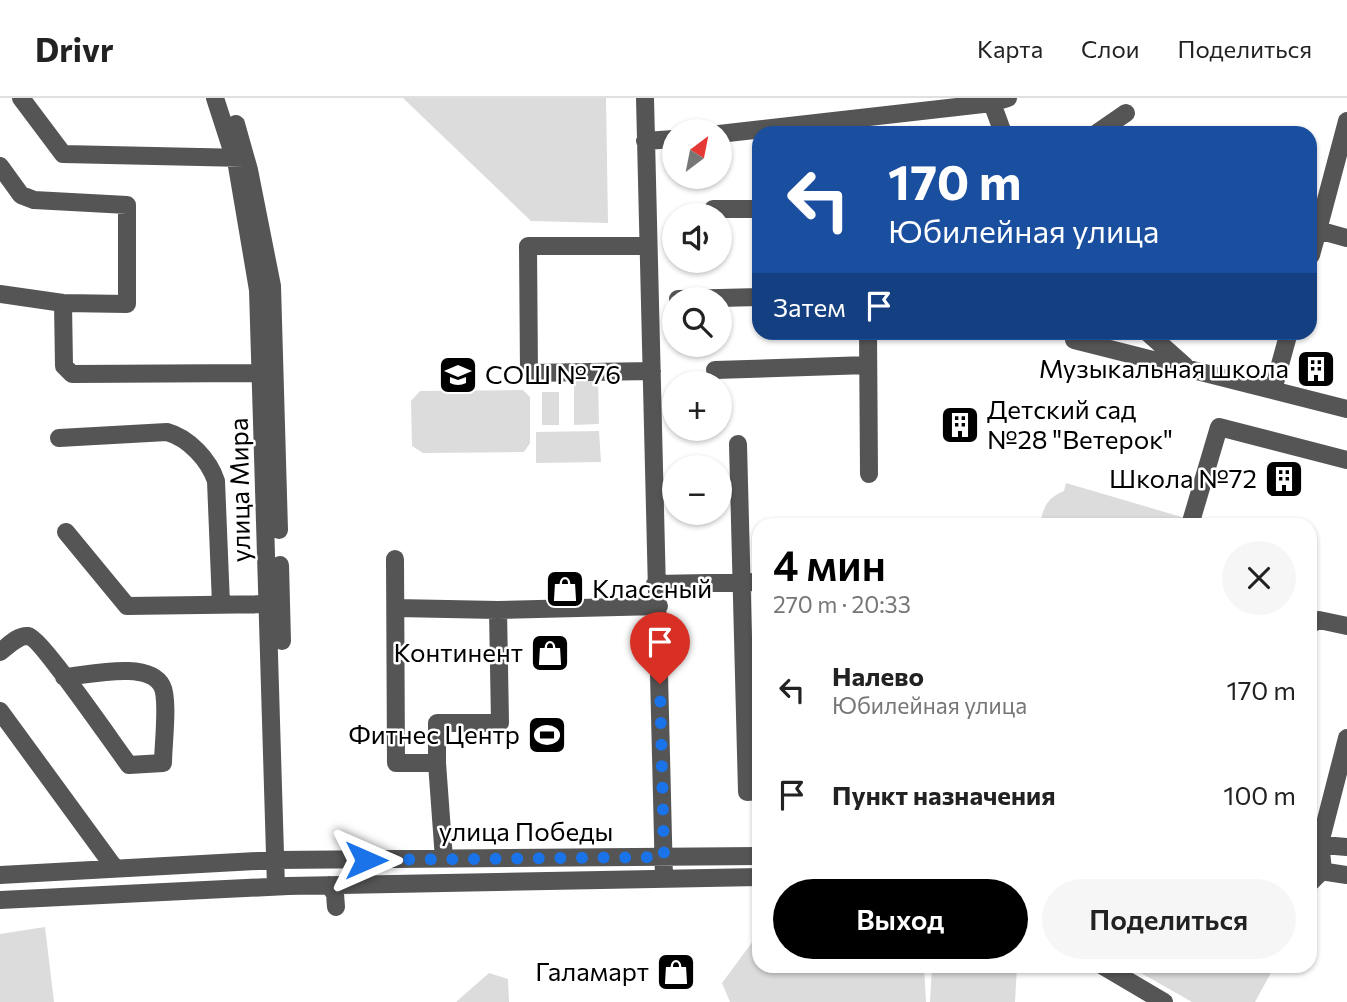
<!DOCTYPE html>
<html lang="ru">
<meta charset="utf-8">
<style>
:root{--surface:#fff;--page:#f6f6f6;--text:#222;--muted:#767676;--line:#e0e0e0;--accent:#000}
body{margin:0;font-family:Commissioner,sans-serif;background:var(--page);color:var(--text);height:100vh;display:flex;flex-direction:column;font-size:26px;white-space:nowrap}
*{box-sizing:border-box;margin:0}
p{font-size:23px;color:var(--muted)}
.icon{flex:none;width:38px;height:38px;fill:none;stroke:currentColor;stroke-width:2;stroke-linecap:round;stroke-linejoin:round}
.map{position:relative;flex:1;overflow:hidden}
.panel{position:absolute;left:752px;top:420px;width:565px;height:455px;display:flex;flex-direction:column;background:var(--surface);border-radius:21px;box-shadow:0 2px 5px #0004}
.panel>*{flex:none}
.top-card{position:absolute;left:752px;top:28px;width:565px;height:214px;border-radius:21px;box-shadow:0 2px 5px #0004;background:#1a4fa0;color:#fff;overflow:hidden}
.needle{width:46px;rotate:32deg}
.tools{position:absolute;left:662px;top:21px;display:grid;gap:14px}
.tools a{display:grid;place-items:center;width:70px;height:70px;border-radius:50%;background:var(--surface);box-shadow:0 2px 5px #0004;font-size:35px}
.pin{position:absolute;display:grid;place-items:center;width:60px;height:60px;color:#fff;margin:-72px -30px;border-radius:50% 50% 50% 0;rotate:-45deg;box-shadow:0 0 7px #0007}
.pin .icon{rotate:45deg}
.me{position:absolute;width:77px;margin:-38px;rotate:90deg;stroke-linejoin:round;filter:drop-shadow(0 0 5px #0008)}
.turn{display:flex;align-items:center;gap:24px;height:147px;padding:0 21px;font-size:32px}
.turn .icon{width:91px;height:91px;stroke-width:2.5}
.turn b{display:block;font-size:49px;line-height:60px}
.then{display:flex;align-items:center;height:66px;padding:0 21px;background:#0003;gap:14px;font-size:26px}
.round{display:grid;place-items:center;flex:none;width:74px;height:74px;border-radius:37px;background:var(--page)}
.summary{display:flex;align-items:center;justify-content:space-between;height:119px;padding:0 21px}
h1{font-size:42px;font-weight:600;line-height:52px;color:var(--accent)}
.button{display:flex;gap:14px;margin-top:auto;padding:14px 21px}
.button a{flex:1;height:80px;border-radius:42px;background:var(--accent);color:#fff;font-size:28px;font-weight:600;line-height:80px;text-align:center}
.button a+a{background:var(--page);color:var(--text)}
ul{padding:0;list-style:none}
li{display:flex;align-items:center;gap:21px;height:105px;padding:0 21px}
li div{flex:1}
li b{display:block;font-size:26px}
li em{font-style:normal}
header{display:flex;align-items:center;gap:42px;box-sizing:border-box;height:98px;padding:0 35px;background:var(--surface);border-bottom:2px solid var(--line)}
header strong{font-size:33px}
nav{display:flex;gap:38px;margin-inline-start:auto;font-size:24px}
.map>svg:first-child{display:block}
.green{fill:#dcdcdc}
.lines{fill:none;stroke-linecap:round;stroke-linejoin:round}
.minor{stroke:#555;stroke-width:18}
.route{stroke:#1a73e8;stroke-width:12;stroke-dasharray:0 21.6}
.labels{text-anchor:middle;stroke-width:5;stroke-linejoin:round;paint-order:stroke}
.poi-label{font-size:26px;fill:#000;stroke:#fff;text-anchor:end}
.street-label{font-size:26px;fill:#000;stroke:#fff}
</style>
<header>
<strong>Drivr</strong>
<nav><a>Карта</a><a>Слои</a><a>Поделиться</a></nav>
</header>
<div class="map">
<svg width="1347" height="904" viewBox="0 0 1347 904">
<rect width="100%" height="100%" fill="#fff"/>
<path class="green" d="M403,0H606L608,125L531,123Z
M574,281H598L599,326L574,327Z
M523,292L530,299V345L524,354L423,355L412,348L411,303L420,293Z
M542,294H559V327H542Z
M599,333L601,364L536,365V334Z
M1066,385L1185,420L1184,427H1040C1043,409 1047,400 1064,393Z
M45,829L54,904H0V836Z
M759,835L760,868H829L836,873L861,868H924L926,904H730L722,885Z
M932,868H1017L1015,904H930Z
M1136,868H1268L1273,871L1255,904H1192L1134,871Z
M489,875L508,881L509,904H456Z"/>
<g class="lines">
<path class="minor" d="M21,0L63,56L245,60
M215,0L237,68L258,192L276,789
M645,0L664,781
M992,5L1003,35
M1347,23L1318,132L1347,140
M236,26L249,72L272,188L279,432
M1097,35L1126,15
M719,36L992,5L1008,0
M645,43L674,41
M0,68L21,97L34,102L127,107V206L63,205L0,196
M713,111H760
M648,148H528L529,275L652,273
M1311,157L1318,132
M678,201L760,199
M63,205L64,268L72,276L272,275
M868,234L869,376
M1147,234L1185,268
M1074,242L1347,311
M715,272L868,267
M1273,292L1289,234
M59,340L167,334C189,340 209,362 216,383L221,506
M738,346L747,694L760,693
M1190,427L1219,329L1347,362
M66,434L127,508L278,506
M395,461L396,665H437V625H500L498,512
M280,467L282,543
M655,486L760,484
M396,510L498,512L659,508
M1311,526L1319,522L1347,528
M0,554C8,548 18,537 28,538C41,540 116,650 129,667L163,665C163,648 169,601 162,588C149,562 89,577 64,579
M0,613L114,769
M437,665L444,761
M1311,746L1347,749
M1314,772L1347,777
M0,777L275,762L760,758
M1311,784L1323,772L1320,745L1347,640
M329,787L335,796L336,809
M0,802L288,788L760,779
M1103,868L1164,904"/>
</g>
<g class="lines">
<path class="route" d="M366,762L664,759L660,586"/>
</g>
<defs>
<g id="building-square" transform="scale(2.0125)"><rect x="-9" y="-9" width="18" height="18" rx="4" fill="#000" stroke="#fff"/><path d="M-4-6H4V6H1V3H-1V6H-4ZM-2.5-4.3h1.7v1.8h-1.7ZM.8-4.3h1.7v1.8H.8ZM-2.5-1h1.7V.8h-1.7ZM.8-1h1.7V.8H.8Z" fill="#fff"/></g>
<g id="school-square" transform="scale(2.0125)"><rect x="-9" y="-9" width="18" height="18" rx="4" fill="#000" stroke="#fff"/><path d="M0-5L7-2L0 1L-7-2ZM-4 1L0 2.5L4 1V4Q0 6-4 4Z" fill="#fff"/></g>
<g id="shop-square" transform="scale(2.0125)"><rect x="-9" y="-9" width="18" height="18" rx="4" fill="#000" stroke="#fff"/><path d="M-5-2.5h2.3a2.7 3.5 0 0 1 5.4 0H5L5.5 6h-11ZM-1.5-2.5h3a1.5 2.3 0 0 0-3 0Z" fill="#fff"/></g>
<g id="stadium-square" transform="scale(2.0125)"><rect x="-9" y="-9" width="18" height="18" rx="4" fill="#000" stroke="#fff"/><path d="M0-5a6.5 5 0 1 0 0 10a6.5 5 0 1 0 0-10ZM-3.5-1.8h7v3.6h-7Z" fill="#fff"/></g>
</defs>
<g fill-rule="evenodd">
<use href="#building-square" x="1316" y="271"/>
<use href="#school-square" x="458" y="277"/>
<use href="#building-square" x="960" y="327"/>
<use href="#building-square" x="1284" y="381"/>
<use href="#shop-square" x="565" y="491"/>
<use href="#shop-square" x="550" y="555"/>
<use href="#stadium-square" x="547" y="637"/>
<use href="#shop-square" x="676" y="874"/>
</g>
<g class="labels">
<g class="poi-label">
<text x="1289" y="280">Музыкальная школа</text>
<text x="485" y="286" text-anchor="start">СОШ № 76</text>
<text x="987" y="321" text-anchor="start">Детский сад<tspan x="987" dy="30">№28 "Ветерок"</tspan></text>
<text x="1257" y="390">Школа №72</text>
<text x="592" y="500" text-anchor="start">Классный</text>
<text x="523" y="564">Континент</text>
<text x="520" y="646">Фитнес Центр</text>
<text x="649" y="883">Галамарт</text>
</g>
<g class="street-label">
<text transform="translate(240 392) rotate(-91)" y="9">улица Мира</text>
<text x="526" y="743">улица Победы</text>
</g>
</g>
</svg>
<div class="tools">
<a><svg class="needle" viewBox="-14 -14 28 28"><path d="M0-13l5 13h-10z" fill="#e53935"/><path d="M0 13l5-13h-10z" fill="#767676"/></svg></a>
<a><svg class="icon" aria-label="sound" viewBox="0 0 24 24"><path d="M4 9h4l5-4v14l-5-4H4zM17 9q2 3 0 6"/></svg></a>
<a><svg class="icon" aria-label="search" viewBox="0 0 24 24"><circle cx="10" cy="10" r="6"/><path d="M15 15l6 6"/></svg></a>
<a>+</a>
<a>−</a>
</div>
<div class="pin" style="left:660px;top:586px;background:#d93025"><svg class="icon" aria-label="arrive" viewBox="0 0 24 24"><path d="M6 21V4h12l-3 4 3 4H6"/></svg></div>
<svg class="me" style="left:366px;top:762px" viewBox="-20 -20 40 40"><path d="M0-17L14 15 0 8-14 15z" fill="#1a73e8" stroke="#fff" stroke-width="4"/></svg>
<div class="top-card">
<div class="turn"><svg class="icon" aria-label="left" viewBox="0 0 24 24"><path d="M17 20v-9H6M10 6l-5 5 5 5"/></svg><div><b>170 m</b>Юбилейная улица</div></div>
<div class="then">Затем<svg class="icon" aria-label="arrive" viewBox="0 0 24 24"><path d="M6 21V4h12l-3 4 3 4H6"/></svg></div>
</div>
<section class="panel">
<div class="summary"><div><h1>4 мин</h1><p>270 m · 20:33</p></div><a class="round"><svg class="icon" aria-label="close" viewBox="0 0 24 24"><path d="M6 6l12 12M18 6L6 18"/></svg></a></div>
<ul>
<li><svg class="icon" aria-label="left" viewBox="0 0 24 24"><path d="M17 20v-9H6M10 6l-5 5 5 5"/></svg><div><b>Налево</b><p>Юбилейная улица</p></div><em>170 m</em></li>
<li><svg class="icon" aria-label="arrive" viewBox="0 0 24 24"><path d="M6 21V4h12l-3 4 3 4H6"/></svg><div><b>Пункт назначения</b></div><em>100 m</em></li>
</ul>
<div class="button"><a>Выход</a><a>Поделиться</a></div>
</section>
</div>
